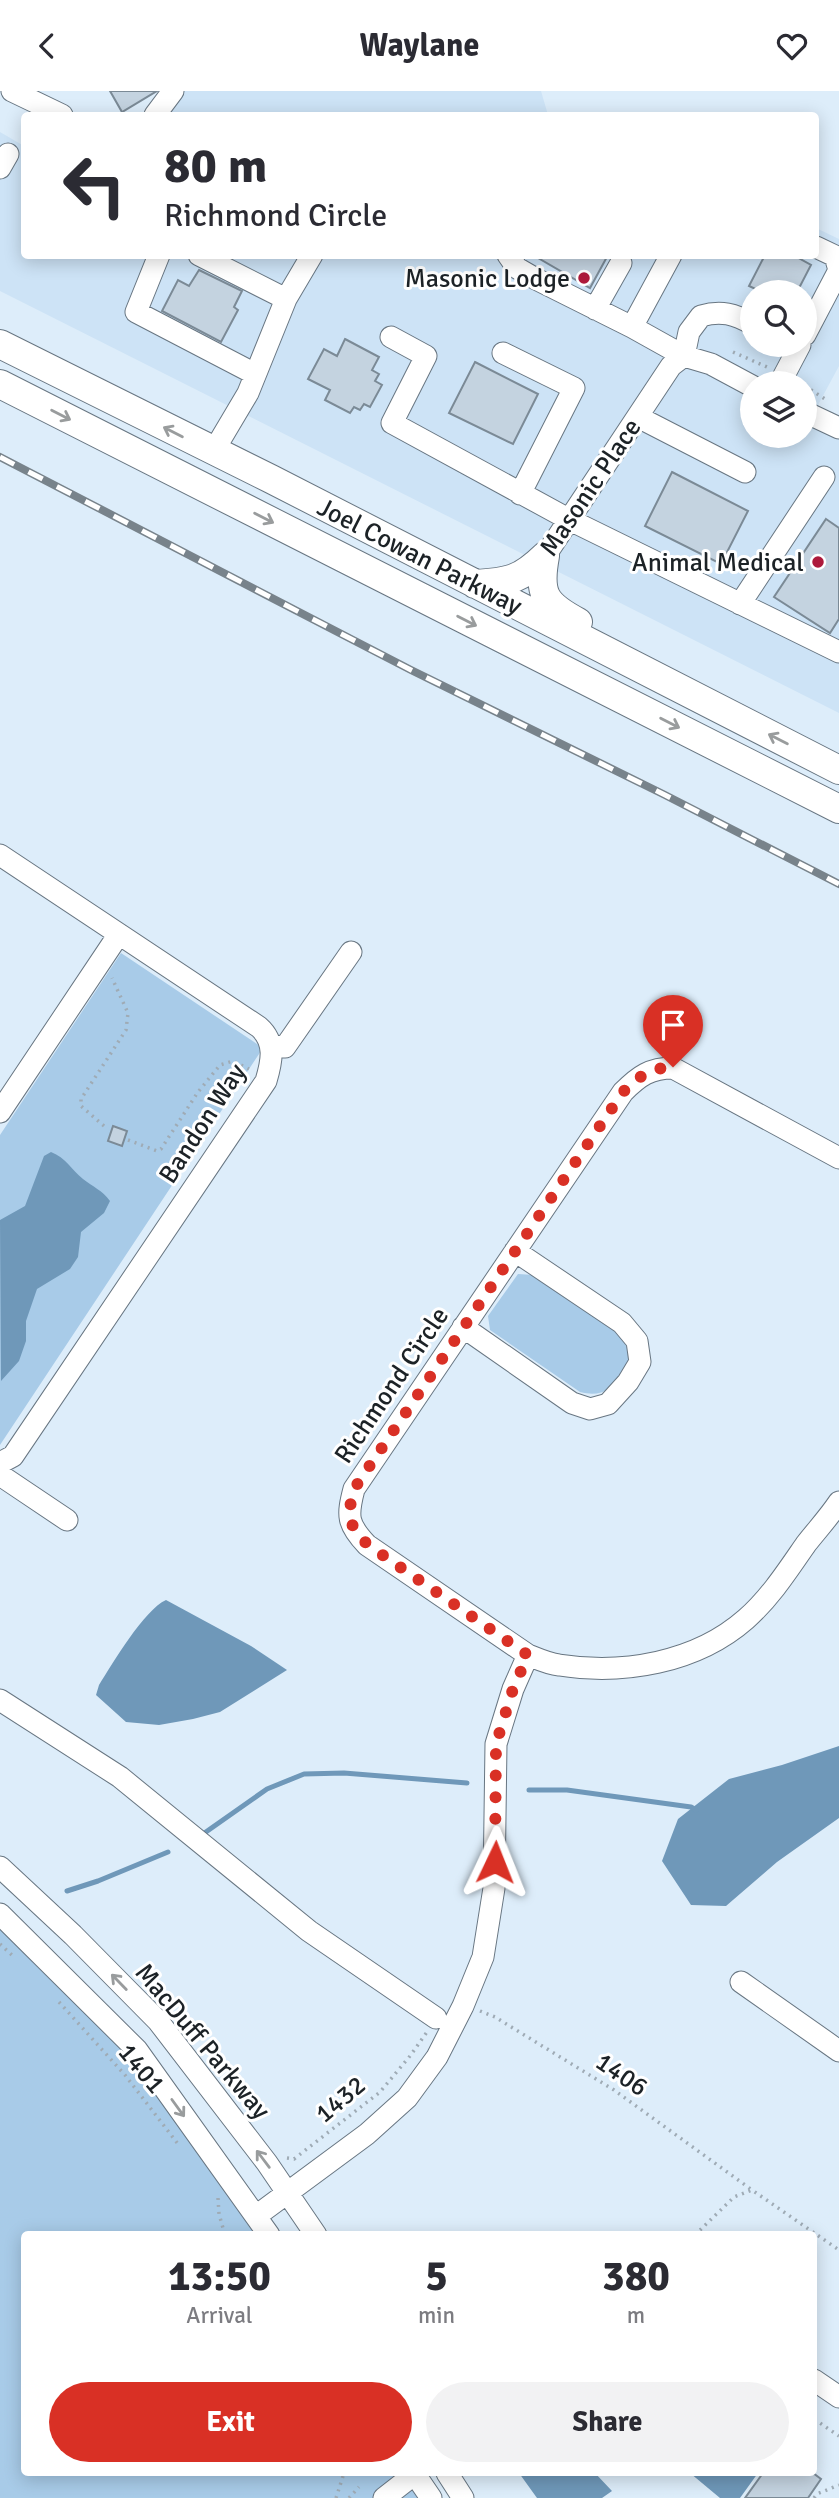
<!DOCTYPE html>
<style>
:root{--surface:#fff;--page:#f2f2f3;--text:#2b2b33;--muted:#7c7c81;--accent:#d93025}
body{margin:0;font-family:Signika,sans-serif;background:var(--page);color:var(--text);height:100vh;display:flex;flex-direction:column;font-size:26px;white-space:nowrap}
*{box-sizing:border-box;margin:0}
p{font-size:23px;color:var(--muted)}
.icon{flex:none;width:38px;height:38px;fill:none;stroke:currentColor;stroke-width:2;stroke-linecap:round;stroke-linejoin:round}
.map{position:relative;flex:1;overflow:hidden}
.sheet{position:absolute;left:21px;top:2140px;width:796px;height:245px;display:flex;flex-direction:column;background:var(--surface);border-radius:7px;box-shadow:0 4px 18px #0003}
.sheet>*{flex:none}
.guide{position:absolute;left:21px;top:21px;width:798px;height:147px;border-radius:7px;box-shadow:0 4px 18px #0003;background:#fff;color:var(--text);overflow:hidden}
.controls{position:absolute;left:740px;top:189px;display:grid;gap:14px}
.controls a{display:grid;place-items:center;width:77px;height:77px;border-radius:50%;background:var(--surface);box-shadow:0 4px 18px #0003;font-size:35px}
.pin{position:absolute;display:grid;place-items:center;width:60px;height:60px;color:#fff;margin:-72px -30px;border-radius:50% 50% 50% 0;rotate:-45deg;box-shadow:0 0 7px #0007}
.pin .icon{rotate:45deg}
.me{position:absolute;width:77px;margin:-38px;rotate:2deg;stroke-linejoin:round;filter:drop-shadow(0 0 5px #0008)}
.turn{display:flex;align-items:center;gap:24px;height:147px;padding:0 28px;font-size:32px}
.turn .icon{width:91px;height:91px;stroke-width:2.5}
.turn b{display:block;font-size:49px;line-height:60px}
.eta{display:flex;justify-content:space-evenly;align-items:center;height:119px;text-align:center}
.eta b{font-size:42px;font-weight:700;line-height:49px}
.primary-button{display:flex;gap:14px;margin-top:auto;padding:14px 28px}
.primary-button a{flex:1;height:80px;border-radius:42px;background:var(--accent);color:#fff;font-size:28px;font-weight:700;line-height:80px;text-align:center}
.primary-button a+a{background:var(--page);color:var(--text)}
header{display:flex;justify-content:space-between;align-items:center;height:91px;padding:0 28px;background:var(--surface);font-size:32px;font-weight:700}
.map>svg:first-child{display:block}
.built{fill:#cde3f6;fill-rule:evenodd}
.green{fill:#a8cbe8}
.water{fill:#6f98b9}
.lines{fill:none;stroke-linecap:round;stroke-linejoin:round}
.stream{stroke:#6f98b9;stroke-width:5}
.building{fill:#c4d3e0;stroke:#7b8a96;stroke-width:2}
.minor-casing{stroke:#687682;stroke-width:23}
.major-casing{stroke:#687682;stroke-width:30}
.path{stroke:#9fabb5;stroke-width:3.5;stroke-dasharray:2 5;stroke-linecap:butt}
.minor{stroke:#fff;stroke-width:21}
.major{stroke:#fff;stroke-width:28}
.rail-casing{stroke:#78838b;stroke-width:8}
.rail{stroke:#fff;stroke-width:5;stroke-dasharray:16;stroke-linecap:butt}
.oneway{stroke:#999c9d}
.route{stroke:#d93025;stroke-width:12;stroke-dasharray:0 21.6}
.poi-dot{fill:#ad193b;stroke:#fff;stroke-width:2.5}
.labels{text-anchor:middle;stroke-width:6;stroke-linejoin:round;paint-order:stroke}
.poi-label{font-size:26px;fill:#1c2226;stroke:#fff;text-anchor:end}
.street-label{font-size:26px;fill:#1c2226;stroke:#fff}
</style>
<header><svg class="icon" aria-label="back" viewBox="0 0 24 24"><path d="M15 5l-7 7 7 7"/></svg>Waylane<svg class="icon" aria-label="heart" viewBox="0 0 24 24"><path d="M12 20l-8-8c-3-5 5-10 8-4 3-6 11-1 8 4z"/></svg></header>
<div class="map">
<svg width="839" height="2407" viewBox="0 0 839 2407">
<rect width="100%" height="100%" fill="#ddedfa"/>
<path class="built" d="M182,0H541L548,24H165Z
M0,41L24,55V164H816V137L839,148V275L818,314L839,333V622L0,200ZM752,201H805V254H752ZM752,292H805V345H752Z"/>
<path class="green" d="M121,862L263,957L0,1354V1044Z
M518,1183L534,1184L619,1243C625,1251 632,1263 628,1274C627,1277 624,1280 622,1283C611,1300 600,1306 580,1301L490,1239L488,1225Z
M0,1823L137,1959L267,2144H24V2382H411L427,2407H0Z"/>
<path class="water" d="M51,1061C66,1067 71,1078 83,1088C93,1096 102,1099 110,1110L104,1122L81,1141L78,1166L70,1178L37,1198L26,1230V1250L19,1270L1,1290L0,1129L25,1115L44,1065Z
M166,1509L251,1555L287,1579L220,1621L193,1628L159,1634L126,1631L96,1604L99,1594C113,1572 144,1519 166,1509Z
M839,1655V1727L777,1771L726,1815L691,1814L662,1770L678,1728L729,1688L782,1674Z
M519,2382H595L612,2400L602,2407H537Z
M690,2382H758L740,2407H720Z"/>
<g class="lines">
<path class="stream" d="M529,1699H567L691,1716L696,1719
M203,1743L267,1698L304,1683L344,1682L467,1692
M67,1800L98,1790L168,1761"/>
</g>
<path class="building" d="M110,0H157L122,21Z
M533,164H608L590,197Z
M765,164H793L811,174L797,201H762L749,195Z
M199,179L242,200L234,216L238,219L221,251L162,220L178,189L189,195Z
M345,248L379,266L372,279L379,283L375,290L382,294L370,316L364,313L360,319L354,316L350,322L325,309L330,299L308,288L324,258L337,265Z
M475,271L538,303L513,353L449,322Z
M672,381L748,420L721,473L645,435Z
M826,428L839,437V528L830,542L774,506Z
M113,1035L127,1040L122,1055L108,1050Z
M763,2382H813L821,2388L808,2407H745Z"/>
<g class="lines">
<g class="minor-casing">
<path id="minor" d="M12,0L62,24
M155,24L173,0
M0,77L8,63
M816,156L835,165L839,179
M159,164L136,221L255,283
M199,164L286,208L248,302L213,361
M508,164L517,177L536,188L632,236L684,265L711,273L752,295
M286,208L312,164
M595,218L621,172
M632,236L671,164
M805,244L839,179
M391,246L426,265L392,332L570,429L839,561
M503,262L574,297L520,403
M684,265L689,241L701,225C721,219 735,223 752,233
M780,292L800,254
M805,321L839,337
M638,326L745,381
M545,465L671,275L684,265
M740,513L824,386
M0,764L259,936C276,951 272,970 266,990L13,1365L0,1372
M271,955L285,956L351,861
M0,1021L119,843
M839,1067L673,977C650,977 639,985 623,1001L354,1398C347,1425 347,1433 367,1454L528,1564C538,1568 549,1573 559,1574C623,1584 696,1572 746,1528C770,1507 788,1479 806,1453C817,1439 829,1426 839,1411
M463,1236L572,1312L590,1318L608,1313L628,1291L640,1271L637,1250L622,1232L515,1160
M0,1384L67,1429
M0,1609L120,1686L309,1840L436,1927
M0,1776L73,1844L158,1930L267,2072L316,2144
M0,1823L137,1959L269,2144
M741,1891L839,1960
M256,2125L367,2043L407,2007L437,1966L463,1915L483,1866L494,1797L496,1653L513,1598L528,1564
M814,2289L839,2306
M414,2382L431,2407
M447,2382L463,2407
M384,2407L416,2382"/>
</g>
<g class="major-casing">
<path id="major" d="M0,253L271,388L839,679
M0,293L839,718
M545,465C538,503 544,513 578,531
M475,493C509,491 520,489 545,465"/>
</g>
<path class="path" d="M733,261L767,276
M805,295L825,308
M104,1035L81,1015V1008L126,939L128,922L112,887
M128,1049L157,1060L161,1058L198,1001L220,974L233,970L249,978
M0,1853L14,1866
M59,1911L125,1984L178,2053
M480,1920L495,1926L614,1999L752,2099
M287,2067L294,2068L380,2001L410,1965L427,1941
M218,2107L219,2123L225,2144
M695,2144L734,2106L752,2099L839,2159
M814,2330H817L839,2345
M336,2407L344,2382
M349,2407L359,2396
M814,2407L817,2403L839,2394"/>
<use href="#minor" class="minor"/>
<use href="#major" class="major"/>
<g class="rail-casing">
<path id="rail" d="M0,366L411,579L665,704L839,793"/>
</g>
<use href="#rail" class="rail"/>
</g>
<defs><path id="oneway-shaft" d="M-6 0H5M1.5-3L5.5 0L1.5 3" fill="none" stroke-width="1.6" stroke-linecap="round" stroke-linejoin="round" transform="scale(1.75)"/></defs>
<g class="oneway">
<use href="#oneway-shaft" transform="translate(61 324) rotate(27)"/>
<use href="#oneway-shaft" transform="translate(173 341) rotate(-153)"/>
<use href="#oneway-shaft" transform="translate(264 427) rotate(27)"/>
<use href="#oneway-shaft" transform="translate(467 530) rotate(27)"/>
<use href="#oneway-shaft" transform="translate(670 632) rotate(27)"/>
<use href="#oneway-shaft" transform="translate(778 648) rotate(-153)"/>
<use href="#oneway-shaft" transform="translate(119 1891) rotate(-134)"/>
<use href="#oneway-shaft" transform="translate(178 2017) rotate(54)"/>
<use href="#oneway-shaft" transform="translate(263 2068) rotate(-127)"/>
</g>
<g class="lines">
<path class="route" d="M495,1771L496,1653L513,1598L528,1564L368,1454C347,1433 347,1425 354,1398L623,1001C639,985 650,977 673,976"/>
</g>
<g class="poi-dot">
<circle cx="584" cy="187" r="7"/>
<circle cx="818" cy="471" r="7"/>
</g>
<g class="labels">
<g class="poi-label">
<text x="570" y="196">Masonic Lodge</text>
<text x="804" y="480">Animal Medical</text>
</g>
<g class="street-label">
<text transform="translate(590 396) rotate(-56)" y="9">Masonic Place</text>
<text transform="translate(420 465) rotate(27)" y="9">Joel Cowan Parkway</text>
<text transform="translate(202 1032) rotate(-57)" y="9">Bandon Way</text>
<text transform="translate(391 1294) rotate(-56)" y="9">Richmond Circle</text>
<text transform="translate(203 1950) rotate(50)" y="9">MacDuff Parkway</text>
<text transform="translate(142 1977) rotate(50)" y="9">1401</text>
<text transform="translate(622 1983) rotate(34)" y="9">1406</text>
<text transform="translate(340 2008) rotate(-40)" y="9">1432</text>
</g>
</g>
</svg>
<div class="controls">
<a><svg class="icon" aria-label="search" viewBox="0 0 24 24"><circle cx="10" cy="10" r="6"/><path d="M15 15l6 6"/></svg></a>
<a><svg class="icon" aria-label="layers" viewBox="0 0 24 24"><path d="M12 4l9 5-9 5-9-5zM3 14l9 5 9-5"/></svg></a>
</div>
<div class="pin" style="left:673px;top:976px;background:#d93025"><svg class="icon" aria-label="arrive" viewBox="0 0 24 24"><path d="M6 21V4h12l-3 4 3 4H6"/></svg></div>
<svg class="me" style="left:495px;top:1771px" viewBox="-20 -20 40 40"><path d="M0-17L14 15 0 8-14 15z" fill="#d93025" stroke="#fff" stroke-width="4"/></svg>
<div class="guide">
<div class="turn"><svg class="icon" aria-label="left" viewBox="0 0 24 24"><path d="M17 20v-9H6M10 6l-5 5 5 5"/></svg><div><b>80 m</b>Richmond Circle</div></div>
</div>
<section class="sheet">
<div class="eta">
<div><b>13:50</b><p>Arrival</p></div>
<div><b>5</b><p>min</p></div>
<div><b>380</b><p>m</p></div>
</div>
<div class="primary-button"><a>Exit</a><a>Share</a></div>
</section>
</div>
